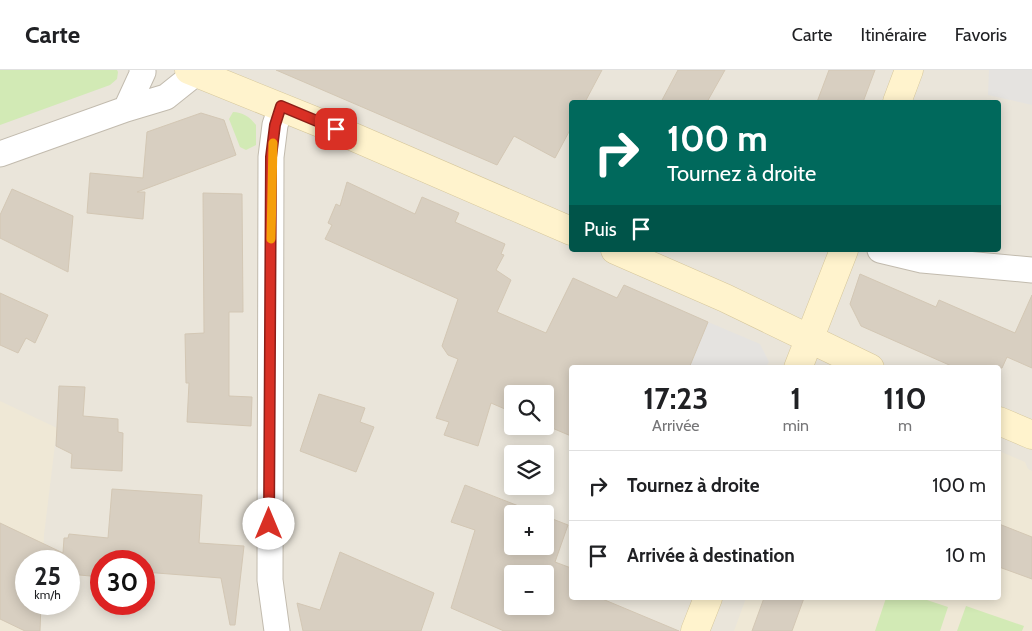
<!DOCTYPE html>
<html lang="fr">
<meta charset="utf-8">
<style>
:root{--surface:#fff;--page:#f2f2f2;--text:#202124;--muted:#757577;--line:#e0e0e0}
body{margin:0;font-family:Cabin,sans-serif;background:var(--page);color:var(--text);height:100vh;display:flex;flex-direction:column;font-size:19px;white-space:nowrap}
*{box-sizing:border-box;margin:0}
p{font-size:16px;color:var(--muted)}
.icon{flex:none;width:28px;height:28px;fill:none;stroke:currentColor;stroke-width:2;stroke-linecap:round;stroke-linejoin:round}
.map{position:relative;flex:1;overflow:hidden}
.panel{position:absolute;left:569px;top:295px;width:432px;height:235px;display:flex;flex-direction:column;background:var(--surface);border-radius:5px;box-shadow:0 2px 12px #0003}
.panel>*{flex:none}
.guide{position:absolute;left:569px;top:30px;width:432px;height:152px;border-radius:5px;box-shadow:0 2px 12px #0003;background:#00695c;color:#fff;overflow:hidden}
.controls{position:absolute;left:504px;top:315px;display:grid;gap:10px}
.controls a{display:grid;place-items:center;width:50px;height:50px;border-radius:5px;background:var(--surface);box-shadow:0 2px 12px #0003;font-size:25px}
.speed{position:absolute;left:15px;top:480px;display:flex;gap:10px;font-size:25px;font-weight:700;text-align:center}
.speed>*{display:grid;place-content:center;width:65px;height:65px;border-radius:50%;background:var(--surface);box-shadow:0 2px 12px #0003;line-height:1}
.speed small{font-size:12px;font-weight:400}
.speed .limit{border:8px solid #d22;background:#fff;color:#111}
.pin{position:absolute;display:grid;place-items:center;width:42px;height:42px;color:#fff;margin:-21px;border-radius:10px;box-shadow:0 2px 8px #0006}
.me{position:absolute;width:55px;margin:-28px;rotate:0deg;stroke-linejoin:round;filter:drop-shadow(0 0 4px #0008)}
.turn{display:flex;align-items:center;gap:18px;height:105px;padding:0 15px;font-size:22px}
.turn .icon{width:65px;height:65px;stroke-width:2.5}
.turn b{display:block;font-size:35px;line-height:42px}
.then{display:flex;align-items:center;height:48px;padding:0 15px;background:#0003;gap:10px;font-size:19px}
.eta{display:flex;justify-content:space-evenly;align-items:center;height:85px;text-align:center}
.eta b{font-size:30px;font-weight:700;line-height:35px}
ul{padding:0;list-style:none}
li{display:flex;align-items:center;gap:15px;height:70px;padding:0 15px;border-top:1px solid var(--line)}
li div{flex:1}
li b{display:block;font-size:19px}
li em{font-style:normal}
header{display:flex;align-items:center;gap:30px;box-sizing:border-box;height:70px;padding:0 25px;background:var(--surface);border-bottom:1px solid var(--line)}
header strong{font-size:24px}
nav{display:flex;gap:28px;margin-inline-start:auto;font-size:18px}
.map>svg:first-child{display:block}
.residential{fill:#eae5da;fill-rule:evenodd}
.education{fill:#efe8d6}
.green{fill:#d2eab5}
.parking{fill:#e5e3e0}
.building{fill:#d8cfc1;stroke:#d3c7b4;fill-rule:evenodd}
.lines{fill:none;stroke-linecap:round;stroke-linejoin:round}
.minor-casing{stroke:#c2bbae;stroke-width:27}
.secondary-casing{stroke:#d6c79b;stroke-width:29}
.minor{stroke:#fff;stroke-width:25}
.secondary{stroke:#fff3cd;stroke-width:28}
.route-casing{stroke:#8d1f18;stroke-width:12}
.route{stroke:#d93025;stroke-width:9}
.slow{stroke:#f59e0b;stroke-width:9}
</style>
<header>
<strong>Carte</strong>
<nav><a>Carte</a><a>Itinéraire</a><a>Favoris</a></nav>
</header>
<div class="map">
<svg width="1032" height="561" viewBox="0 0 1032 561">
<rect width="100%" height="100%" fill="#f6f3ec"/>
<path class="residential" d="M0,0H1032V561H0ZM571,32H999V180H571ZM571,298H999V528H571ZM512,324H545V356H512ZM512,384H545V416H512ZM512,444H545V476H512ZM26,491H69V534H26ZM101,491H144V534H101ZM512,504H545V536H512Z"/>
<path class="education" d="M0,331L57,358L44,465L43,491H26V534H41L40,561H0Z
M999,381L1025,392L1028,399L1032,401V561H734L746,528H999Z"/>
<path class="green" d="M0,0H117L118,2L117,9L110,15L0,55Z
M233,42C242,42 250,47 256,55V75L246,80L240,77L229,49Z
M886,528H921L948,537L940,561H875Z
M966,536L1024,556L1022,561H957Z"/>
<path class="parking" d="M989,0H1032V35L988,25Z
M708,252L760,274L769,292L766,297L689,298Z"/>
<path class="building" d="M276,0H602L585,32H571V58L555,88L514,66L497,95Z
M678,0H725L707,32H661Z
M829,0H875L863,32H817Z
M201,43L224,50L236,85L137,122H145L143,149L87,143L90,103L143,108L147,62Z
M347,112L415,144L422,127L459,143L455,152L505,174L501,184L504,185L496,200L511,210L497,242L546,263L573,208L617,228L624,215L708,252L689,298H571V366L545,355V324H512V342L491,333L478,376L444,365L449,352L436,348L458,289L448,285L442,276L458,229L325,169L332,155L328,153L336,134L340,136Z
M12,119L73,146L68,202L0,168V145Z
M203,123L242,124L243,242H229V326L252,327L251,356L187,352L189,313H186L185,264L204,263Z
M860,204L936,237L939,230L1015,263L1032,225V298L1007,287L1002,298H956L861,256L850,234Z
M0,223L48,245L35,273L26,268L18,283L0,275Z
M59,316L85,317L83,346L118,349V362L123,363L122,401L71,398L72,384L56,376Z
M319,324L365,338L360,352L374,357L356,402L300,381Z
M465,415L539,444H512V476H545V446L568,455L555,492L571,498V528H600L679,561H504L451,538L475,460L451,452ZM512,504H545V536H512Z
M112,419L202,425L199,473L244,476L235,555H230L221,508L144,502V491H101V507L69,504V491H26V534H41L40,561H25L0,549V453L63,483L64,468H68L69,464L108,468Z
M999,454L1032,467V509L999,497Z
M340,482L434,523L421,561H303L297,533L320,540Z
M764,528H804L792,561H752Z"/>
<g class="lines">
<g class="minor-casing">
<path id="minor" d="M126,39L143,2L142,0
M0,84L126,39L166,27L196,3
M880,180L922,190L1032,200
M277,561L270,510L271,87L275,55L281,37"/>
</g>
<g class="secondary-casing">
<path id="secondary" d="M189,0L335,59L571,161
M897,32L909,0
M615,180L725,228L870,298
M798,298L844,180
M999,351L1032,365
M695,561L708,528"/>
</g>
<use href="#minor" class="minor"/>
<use href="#secondary" class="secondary"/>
</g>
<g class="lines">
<g class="route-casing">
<path id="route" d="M269,454L271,87L275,55L281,36L336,59"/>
</g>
<use href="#route" class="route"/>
<path class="slow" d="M271,169L273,73"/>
</g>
</svg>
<div class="controls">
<a><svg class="icon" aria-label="search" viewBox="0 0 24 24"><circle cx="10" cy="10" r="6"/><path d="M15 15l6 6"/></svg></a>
<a><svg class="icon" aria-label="layers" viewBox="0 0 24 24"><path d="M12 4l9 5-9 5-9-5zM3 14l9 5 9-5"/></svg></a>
<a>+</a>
<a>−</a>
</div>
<div class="speed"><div>25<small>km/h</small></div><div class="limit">30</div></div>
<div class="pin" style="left:336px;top:59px;background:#d93025"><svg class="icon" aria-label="arrive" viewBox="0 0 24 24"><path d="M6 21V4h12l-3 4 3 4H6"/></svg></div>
<svg class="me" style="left:269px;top:454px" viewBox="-20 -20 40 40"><circle r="19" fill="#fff"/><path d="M0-13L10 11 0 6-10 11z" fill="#d93025"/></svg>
<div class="guide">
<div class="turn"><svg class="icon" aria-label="right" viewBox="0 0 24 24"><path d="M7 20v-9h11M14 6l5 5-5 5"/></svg><div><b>100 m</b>Tournez à droite</div></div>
<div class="then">Puis<svg class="icon" aria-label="arrive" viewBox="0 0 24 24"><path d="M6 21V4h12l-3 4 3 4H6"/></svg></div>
</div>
<section class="panel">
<div class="eta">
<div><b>17:23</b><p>Arrivée</p></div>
<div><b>1</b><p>min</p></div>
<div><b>110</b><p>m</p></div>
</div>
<ul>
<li><svg class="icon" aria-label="right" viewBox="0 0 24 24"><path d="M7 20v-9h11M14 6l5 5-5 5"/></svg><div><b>Tournez à droite</b></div><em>100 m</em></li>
<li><svg class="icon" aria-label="arrive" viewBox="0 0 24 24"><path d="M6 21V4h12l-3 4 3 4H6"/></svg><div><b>Arrivée à destination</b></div><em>10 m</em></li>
</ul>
</section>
</div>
